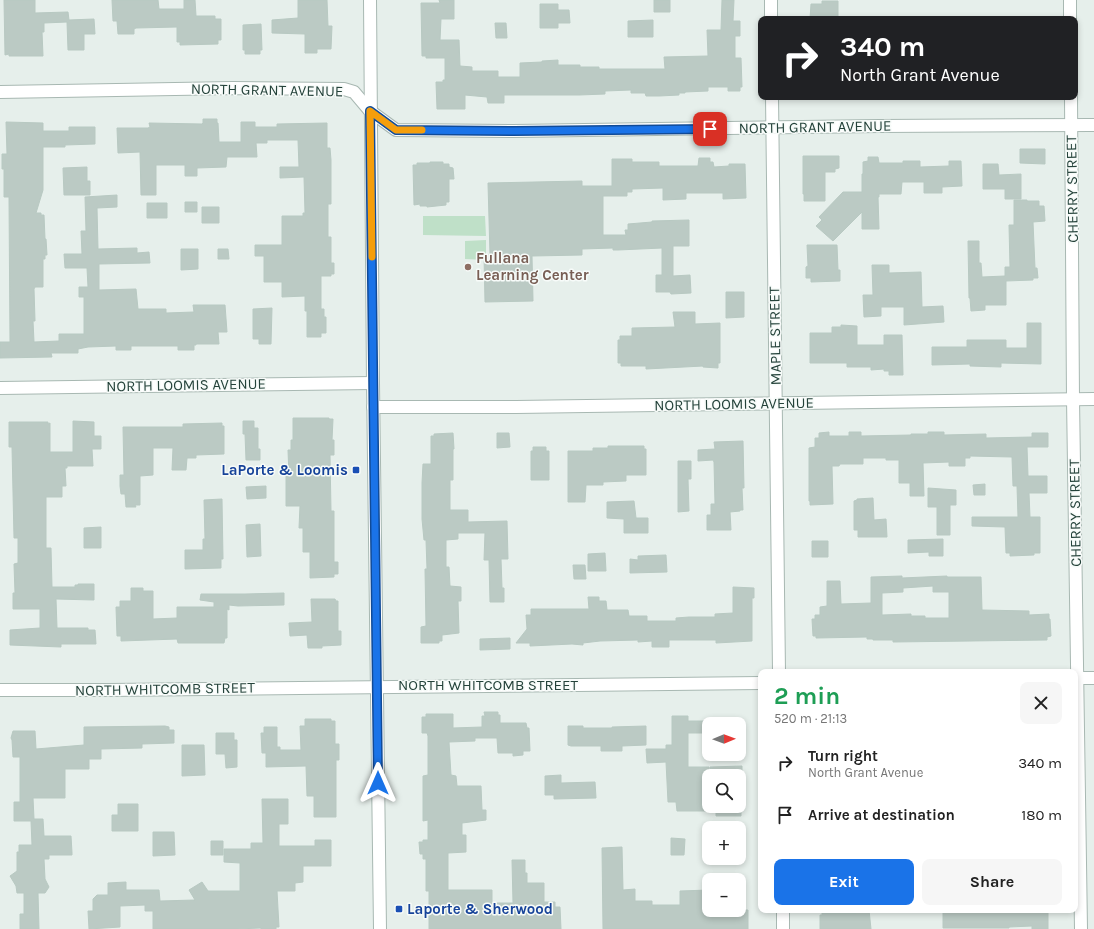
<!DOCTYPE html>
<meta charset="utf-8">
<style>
:root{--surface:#fff;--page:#f6f6f6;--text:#222;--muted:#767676;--accent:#1a73e8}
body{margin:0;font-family:Karla,sans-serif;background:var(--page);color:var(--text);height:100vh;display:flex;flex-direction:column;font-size:15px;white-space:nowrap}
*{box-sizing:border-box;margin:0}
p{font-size:13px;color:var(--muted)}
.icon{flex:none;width:22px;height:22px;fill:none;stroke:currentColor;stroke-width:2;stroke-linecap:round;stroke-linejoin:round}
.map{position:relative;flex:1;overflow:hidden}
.drawer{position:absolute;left:758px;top:669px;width:320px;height:244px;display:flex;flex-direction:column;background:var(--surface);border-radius:8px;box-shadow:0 2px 6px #0003}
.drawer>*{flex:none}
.hud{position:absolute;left:758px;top:16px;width:320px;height:84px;border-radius:8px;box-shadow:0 2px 6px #0003;background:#202124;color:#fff;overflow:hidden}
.needle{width:26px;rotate:89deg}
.buttons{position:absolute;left:702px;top:717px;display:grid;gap:8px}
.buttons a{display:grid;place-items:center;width:44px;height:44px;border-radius:8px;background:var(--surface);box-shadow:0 2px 6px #0003;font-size:20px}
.pin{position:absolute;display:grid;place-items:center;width:34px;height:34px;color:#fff;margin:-17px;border-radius:8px;box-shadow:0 2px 6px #0006}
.me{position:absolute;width:44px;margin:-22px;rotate:0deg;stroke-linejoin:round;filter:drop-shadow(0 0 3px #0008)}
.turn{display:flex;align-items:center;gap:14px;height:84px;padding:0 16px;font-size:18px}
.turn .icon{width:52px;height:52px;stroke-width:2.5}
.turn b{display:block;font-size:28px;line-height:34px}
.round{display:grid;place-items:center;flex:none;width:42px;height:42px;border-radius:8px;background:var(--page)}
.overview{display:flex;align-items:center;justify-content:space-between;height:68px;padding:0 16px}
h1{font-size:24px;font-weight:700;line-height:30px;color:#1e9e55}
.cta{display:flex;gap:8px;margin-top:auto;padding:8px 16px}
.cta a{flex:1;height:46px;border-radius:8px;background:var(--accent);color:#fff;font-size:16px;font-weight:700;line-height:46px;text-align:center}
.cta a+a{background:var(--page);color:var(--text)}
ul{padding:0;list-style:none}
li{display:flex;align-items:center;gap:12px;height:52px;padding:0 16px}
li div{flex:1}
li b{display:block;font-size:15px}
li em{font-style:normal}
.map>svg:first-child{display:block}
.green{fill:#bfe0c8}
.building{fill:#bbcac4;stroke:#b8c9c2;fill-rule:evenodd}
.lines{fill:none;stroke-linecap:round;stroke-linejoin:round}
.minor-casing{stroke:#a8b8b2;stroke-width:14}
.tertiary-casing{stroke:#a8b8b2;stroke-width:14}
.minor{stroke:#fff;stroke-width:12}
.tertiary{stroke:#fff;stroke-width:12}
.route-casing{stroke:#114b97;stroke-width:10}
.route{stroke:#1a73e8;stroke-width:7}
.slow{stroke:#f59e0b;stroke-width:7}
.education-dot{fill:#8d6e63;stroke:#f7fbf9;stroke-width:1.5}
.transit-dot{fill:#1a4fb4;stroke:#f7fbf9;stroke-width:1.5}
.labels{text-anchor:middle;stroke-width:3;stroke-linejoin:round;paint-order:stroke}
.street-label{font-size:15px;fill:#24423a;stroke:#f7fbf9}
.education-label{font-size:15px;font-weight:bold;fill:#785e54;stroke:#f7fbf9;text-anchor:start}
.transit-label{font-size:15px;font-weight:bold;fill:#164399;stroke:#f7fbf9;text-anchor:end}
</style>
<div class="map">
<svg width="1094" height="929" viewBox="0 0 1094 929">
<rect width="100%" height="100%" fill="#e6efeb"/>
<path class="green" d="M423,216H485L486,236L423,235Z
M486,240V260L465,259V241Z"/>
<path class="building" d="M4,0H35V13L68,12L69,20L94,19L95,34H84V50H68L67,22L44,23V32H42L43,56H9V54L5,55Z
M112,0H158L159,9H184V0H195L196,16H215V19H221V40H218V44L180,45V42H177V27L136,28L134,29V34H118L117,21H113Z
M298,0H327L328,26H332L331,49H317V53H305V34L272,33V20L298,18Z
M439,0H454V19H441L440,40H459L460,66L472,67V71H498V77H520V63L542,62V61L558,60V65H580V67H599V69H665L664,57L708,56L707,30H721L722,0H734L733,21H740V36H735V58H741L742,87H740V91H728V87H708V91L685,92V93H679V95L659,96H646L645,93H631V90L605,91V94L579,95H504V103H488L487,97L465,95V109H437L436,82H443V80H445V58H426V56H422L421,3H440Z
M654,0H670V12H654Z
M822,1H838V19H810L811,4H822Z
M540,4H558V10H569L570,23H558V28H540Z
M653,20V37H628V21Z
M495,23H506L507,38H496Z
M261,24L262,50H260V54H245V50H243V25Z
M203,119H217V123H218L219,142H241V122H255V127H277V124L327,123V148H330L331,160V204H328V237H331V263H334V274H331V276H321V309H324V317H326V333H321V337H307V311H305V296L282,297V282H264V256H255V245H282V216H303V213H305L304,177L280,178V167H299L298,140H267V143H256L257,157H227L226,167L197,168V176H185V165H156V195H141L140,152L118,153L117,128H148L150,127L149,123L202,124L203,123Z
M6,122L43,123V131H69V127H95V144L65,145V147H43V190L36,213H41V215H44L45,239H46L47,255H45V259H43V287H35L34,289L35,321H33L34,342L59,341V334H84V297H79V287H88L87,268H65L64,254H82L81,231H86L85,197L117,195V207L97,208L98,249L137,248V253L149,252L150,263L99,264V290L136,289L138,309H166V313L194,312L193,305H225L227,332H218L219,344H196V345H194V350H178V346H131V350H116V346L88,347L78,349V353H51L52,357L0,358V342H10L9,197H4V169H2V154H7Z
M1020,149H1045V164L1020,163Z
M803,156H839V168L835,169V172H825V201H804V194H803Z
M868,157H878L879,163H903V161H920V167L949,166V161H961L962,186L942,187V193H924V182H902L901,194H879V197H878L879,229H862V212L833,241L816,226L822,220L819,217L843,192H862V174H863V162L868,161Z
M699,158H710V162H713L714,167L729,166V164H745L746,198L723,199V193H686V199L663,200V188L632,189V192H627V196H603V235H626L625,230H628V224L652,222V221L689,220V246H673V276L690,275L691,293L671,294L670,292H656V275H662V248L618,250H613V248L582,249V255L532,256L533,301L485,302L484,255H490L488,183L582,181V186H612V159H632V162H659V166H698Z
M430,162H443V164H449V167L453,168L454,179H449V202H446V205L427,207V206H420V204L414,205L413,165H417V163H430Z
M983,164H998L999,175L1021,174V199H1005V189H983Z
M87,167V181H90V195H64L63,168Z
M1014,200H1027V201H1039V206H1044L1045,221L1033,222L1035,268H1037L1038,278H1033V280L1006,281V305H985V310L971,311L970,298H969L968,241H979V263H981L982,277L1005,276V267H1010L1009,225H1014Z
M185,202H197V212H185Z
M147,203H167V218H147Z
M202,207H219V223H202Z
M807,245H837L838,270H840V281L811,282V278H806V267L808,266Z
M181,249H198V269L181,270Z
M218,249H228L229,259H218Z
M872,265H889V273L921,272L922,307L943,306L944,322L904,325V307H881V316L864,317L863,295H873Z
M726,292H744V317L726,318Z
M272,308L271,344H259V339H253V309Z
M673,312H695V324L720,323V363H718V368L703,367V366L646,369V366H621V363H618V340H620V336H632V328L675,327Z
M1027,323H1041V364L1001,363V367L970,366V364L932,365V347H967V340H1006V348H1027Z
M841,325L857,326V345H884V335H902L903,375H889V371H884V369L871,370V367H847V363H810V333H832V327H841Z
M293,418H329V419H333L332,440H334V455H330L331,511H334V562H338V574H334V577L310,578V552H303V528H299L300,506H286V476H289L288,450H291V440H293Z
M73,421L94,422V436H101V449H92L93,466H67V468H65L66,486H62V497H46V548H51L52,587H75V585H78V584H94V600L56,599L57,628H88V630H95L96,644H61V647L10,645V630L40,628V609H13V593H15L14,564L18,563V538H14L12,447H9V422H48V424L50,423V452H73Z
M243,421H254V428H258V449H260V460H246L245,434H243Z
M222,423V426H224V454L196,455V458H187L186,470H172L173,448H153V475L140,476V505H135L136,507H126L125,494H121L120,486V475H124L123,427H183V424Z
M829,432V436H849V432H861V436L911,435V434H928V432H944V435L986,434V438L1032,437V433H1048V447H1027L1028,476H1047V493H1029L1030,517H1040V553H1034V555L1010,556V553H1006L1005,527L972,526V517H1018L1017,486H1013L1012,457L970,456V458H965V466H949V462L923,463L924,496H910V483H899V460H886V458H863V464H840L839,466H832L833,504L810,505V501H809V448L815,447V438H819V433Z
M453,433L454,449H453V480H450V510H468V522L507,521L508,559H501L502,588H504V602H490L489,560H484L485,533H458V539L446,540V567H449L450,586L461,587V601H458L459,633L442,635V641H439V643H421V627L426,626L425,569H427L426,540H424L422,519V483L423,464H431V436H434V434Z
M497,433H509L510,447L497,448Z
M743,441L744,488H742L743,510H740V511L730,512L731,530H707V515H711V504H715L714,462L713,460L698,461V450L715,449L714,442Z
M608,446H644V449H646V475H626V481L603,482V485H586L585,502H568V451H593V448H608Z
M533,447H546V451H549V480H531V451H533Z
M678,461H691V479H688L689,511L678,512Z
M985,484V495H974L973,485Z
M266,486V498L247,499L246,487Z
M928,488L956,490V505H950V535H937V507H928Z
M873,498L874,520L886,519L887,537H858V530H854V501L857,500V499Z
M222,499L223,559H221V568L185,569V550H203V539H205L204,500Z
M634,501L636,518H648V533H624V519L607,518V502Z
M260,524L261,556L247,557L246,525Z
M101,527V548H84V528Z
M943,539V556H929V552L908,553V540Z
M812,541H828V557H812Z
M605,553L606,571H588V554Z
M666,555L667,572L630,573V559L638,560V556Z
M573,565H585L586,579H574Z
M902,576V578L947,576V577H981L982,610L1029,611V615L1049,614V619H1050L1051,636L1047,637V640L893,642V640H873V639H867V637L816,638V636H813L812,619H815V615H820V607L827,606V581H840L841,604L871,603V577ZM933,586V592H949V618H925V616H911V614L882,615V593L903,592V588Z
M733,587L754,588V598H752V641L716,643V640H669V647H652V641L638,642V640L600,641L583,643V645L572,644L530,646V643H516L527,629L526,615H531V609H589L588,597H599V601H606L607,610H628L629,616H647V621H676V618L689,617H715V614L733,613Z
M131,588H143V591H153V619L177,618V607H214V602L200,600L201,594H245L284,593V605L238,606L229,605V610L227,609V638H225L224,643H178L177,639L121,641V636H117L116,607H120V601H131Z
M311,599H335L336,601H338V631H341V645L322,646V648H308L307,635L290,636L289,623L312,622Z
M510,638V649L480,650V639Z
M484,712H498V715H500V723H526L527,728H529L530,751H523V755L513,756V753H498L497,738H475V741L449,742L451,775L456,776L457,786H481L482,810H486V820L462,823V835H466V852L448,853V890H492V903H513L512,860H525V873H527V883H544V902H555V907H560L561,929H429V891H426V859H423V854H420L419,842H423V840H428V820L423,821V776L428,775V736L427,733H422V717H426V714H453V728L482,727V716H485Z
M672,716H688V721H709V733H688V767H709V811H677L676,802H668L666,762L647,763L646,749H666V745H672Z
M305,719H331V721H335V744H339V760H336V817H314V796H307L306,766L266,767V753H262L261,733H264V727H277V747H280V750H301L300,726H305Z
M165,726L169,727V730H174V743L142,744V748L101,749V759H89V769H65V798H33L34,819H43L44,836H71L72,853V855H49V859H44L45,879L49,887L45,893H38L39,929H20V914H24V893H17L16,886L10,876L17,871V852H19V845H32L31,821H14V802H20V757H13L12,740L11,738L13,731H35L36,749L84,745V727Z
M568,726H583V728H612V727L646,726V745L622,746V751H601V746H571L568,745Z
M216,733H234V740H237V767L226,768L225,754H216Z
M182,745H204L205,775L182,776Z
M742,766V776H710V767Z
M561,775V783L595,782L596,798L554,799V795H545V776Z
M262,799H288V824H279V846H315V840H331V866H303V882L295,883V891H277L279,927H276V929H261V928L237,929H153V911H145V905L120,906V927L89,929L88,911H93V899L97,895H108V883L126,882V890H159L160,901L195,900L189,890L202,882L208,891H240V863L224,862V849H251V843H263Z
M118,804H138V831H112V815H118Z
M716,806H741V816H716Z
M153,832H174L175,855L153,856Z
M671,838L685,839L684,855H671Z
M211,841H223V855H211Z
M622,847L623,890L635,889V901H652V905H680V891L709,890V910H748V929H603L602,848Z
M855,910H869L871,929H820V915H822V913H856Z
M943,910H1048V929H1032V926L1009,927V928H943Z"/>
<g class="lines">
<g class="minor-casing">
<path id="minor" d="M771,0V19
M0,92L233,88L344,89L354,92L370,111L396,130L513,131L880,126L1094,125
M772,97L779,672
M0,388L373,383
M373,407H516L1094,399
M1075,678H1094
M0,690H108L761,683
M783,910V929"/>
</g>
<g class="tertiary-casing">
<path id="tertiary" d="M370,0L373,383L380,929
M1070,0V19
M1071,97L1073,399L1081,929"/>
</g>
<use href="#minor" class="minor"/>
<use href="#tertiary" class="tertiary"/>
</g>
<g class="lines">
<g class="route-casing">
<path id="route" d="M378,783L370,111L396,130L514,131L710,129"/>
</g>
<use href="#route" class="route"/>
<path class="slow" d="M372,257L370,111L396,130H422"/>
</g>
<circle class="education-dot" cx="468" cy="267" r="4"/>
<g class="transit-dot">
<rect x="352" y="466" width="8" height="8" rx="2"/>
<rect x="395" y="905" width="8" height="8" rx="2"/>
</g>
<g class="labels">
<g class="street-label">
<text transform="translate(267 90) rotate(1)" y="5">NORTH GRANT AVENUE</text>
<text transform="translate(815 127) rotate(-1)" y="5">NORTH GRANT AVENUE</text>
<text transform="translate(1072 189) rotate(-91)" y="5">CHERRY STREET</text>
<text transform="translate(775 336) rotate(-91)" y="5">MAPLE STREET</text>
<text transform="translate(186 385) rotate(-1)" y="5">NORTH LOOMIS AVENUE</text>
<text transform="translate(734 404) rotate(-1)" y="5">NORTH LOOMIS AVENUE</text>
<text transform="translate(1075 513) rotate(-91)" y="5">CHERRY STREET</text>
<text x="488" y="690">NORTH WHITCOMB STREET</text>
<text transform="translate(165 689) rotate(-1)" y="5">NORTH WHITCOMB STREET</text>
</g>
<g class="education-label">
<text x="476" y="263">Fullana<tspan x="476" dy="17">Learning Center</tspan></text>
</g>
<g class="transit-label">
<text x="348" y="475">LaPorte &amp; Loomis</text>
<text x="407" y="914" text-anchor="start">Laporte &amp; Sherwood</text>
</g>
</g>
</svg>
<div class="buttons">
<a><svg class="needle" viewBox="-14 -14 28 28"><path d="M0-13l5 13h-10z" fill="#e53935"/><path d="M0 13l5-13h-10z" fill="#767676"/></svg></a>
<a><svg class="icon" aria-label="search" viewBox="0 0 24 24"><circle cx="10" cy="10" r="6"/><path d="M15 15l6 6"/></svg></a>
<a>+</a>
<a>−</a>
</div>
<div class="pin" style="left:710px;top:129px;background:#d93025"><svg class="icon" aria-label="arrive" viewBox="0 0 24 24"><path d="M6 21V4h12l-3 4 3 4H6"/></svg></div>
<svg class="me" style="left:378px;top:783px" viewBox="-20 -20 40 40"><path d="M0-17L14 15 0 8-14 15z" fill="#1a73e8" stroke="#fff" stroke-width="4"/></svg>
<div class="hud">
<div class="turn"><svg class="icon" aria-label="right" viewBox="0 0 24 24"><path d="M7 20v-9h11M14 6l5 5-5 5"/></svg><div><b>340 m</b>North Grant Avenue</div></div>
</div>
<section class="drawer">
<div class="overview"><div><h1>2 min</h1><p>520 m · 21:13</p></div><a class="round"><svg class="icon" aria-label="close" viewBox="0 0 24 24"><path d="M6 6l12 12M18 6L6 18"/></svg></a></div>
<ul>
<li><svg class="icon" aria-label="right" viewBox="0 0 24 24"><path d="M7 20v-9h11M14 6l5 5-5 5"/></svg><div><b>Turn right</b><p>North Grant Avenue</p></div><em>340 m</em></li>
<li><svg class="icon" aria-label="arrive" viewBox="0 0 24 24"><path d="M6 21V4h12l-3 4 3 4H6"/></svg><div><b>Arrive at destination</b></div><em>180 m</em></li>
</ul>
<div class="cta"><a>Exit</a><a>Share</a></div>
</section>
</div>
